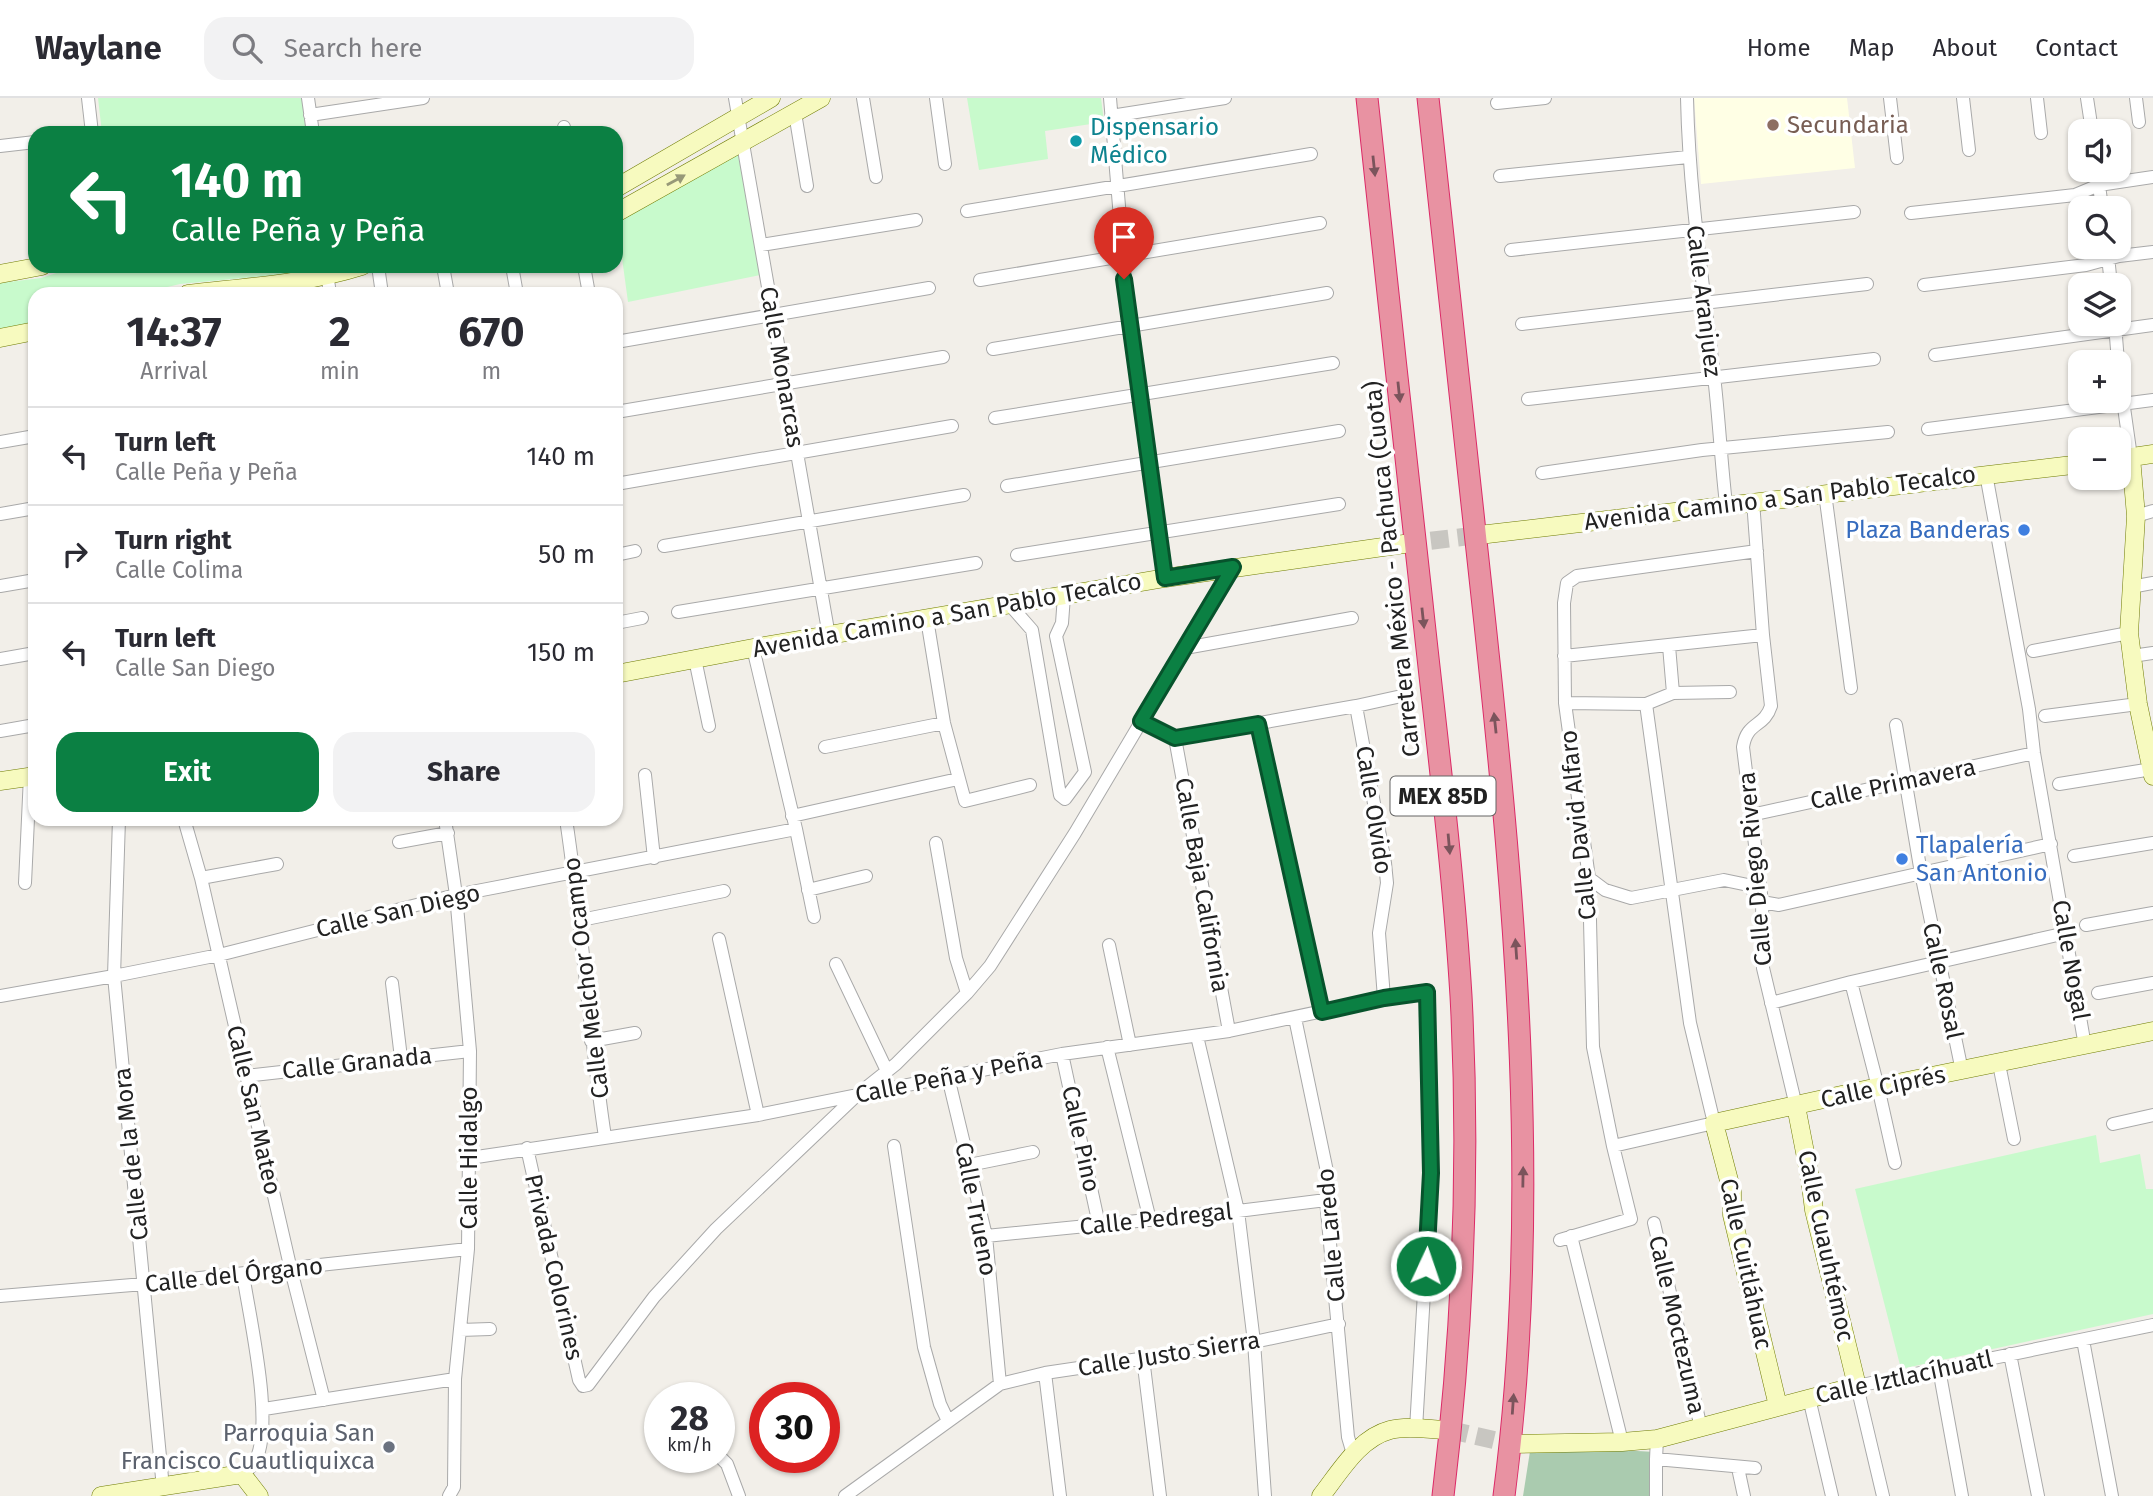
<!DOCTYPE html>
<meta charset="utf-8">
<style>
:root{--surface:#fff;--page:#f2f2f3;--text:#2b2b33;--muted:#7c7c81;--line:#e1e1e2;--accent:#0b8043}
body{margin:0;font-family:"Fira Sans",sans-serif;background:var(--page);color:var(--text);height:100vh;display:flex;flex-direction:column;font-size:26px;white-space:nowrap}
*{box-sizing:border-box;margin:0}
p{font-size:23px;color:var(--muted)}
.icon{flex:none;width:38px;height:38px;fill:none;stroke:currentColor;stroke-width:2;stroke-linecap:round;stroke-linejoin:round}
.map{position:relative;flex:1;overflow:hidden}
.side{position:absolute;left:28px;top:189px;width:595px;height:539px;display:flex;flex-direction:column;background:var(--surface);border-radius:21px;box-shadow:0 2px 5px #0004}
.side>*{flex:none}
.hud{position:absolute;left:28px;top:28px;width:595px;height:147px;border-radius:21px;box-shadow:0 2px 5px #0004;background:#0b8043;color:#fff;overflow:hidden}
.tools{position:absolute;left:2068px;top:21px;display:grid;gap:14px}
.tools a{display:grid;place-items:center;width:63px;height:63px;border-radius:14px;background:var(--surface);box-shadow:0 2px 5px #0004;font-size:35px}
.speed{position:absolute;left:644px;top:1284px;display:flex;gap:14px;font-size:35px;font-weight:700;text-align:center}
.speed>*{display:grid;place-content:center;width:91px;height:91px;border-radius:50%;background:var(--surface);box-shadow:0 2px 5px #0004;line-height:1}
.speed small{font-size:18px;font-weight:400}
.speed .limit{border:10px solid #d22;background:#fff;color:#111}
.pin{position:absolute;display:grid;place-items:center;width:60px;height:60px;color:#fff;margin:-72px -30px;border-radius:50% 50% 50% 0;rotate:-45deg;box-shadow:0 0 7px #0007}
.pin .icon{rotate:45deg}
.me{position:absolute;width:77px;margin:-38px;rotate:3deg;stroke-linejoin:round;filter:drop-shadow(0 0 5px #0008)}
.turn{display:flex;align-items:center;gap:24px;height:147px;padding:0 28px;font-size:32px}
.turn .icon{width:91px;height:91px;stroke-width:2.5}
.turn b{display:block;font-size:49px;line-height:60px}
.eta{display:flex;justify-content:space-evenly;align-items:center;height:119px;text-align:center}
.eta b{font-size:42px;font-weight:700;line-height:49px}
.cta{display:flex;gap:14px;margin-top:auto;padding:14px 28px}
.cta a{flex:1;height:80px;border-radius:21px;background:var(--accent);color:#fff;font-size:28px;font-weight:700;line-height:80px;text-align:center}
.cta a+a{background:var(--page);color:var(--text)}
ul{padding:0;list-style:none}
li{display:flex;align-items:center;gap:21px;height:98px;padding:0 28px;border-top:2px solid var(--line)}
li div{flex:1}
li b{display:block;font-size:26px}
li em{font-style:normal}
header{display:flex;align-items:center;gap:42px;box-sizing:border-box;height:98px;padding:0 35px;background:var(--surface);border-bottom:2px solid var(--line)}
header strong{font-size:33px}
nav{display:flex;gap:38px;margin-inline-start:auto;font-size:24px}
.search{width:490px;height:63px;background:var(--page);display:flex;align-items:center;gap:18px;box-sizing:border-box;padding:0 24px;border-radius:21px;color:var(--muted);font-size:26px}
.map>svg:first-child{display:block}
.education{fill:#ffffe5}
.cemetery{fill:#aacbaf}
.park{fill:#c8facc}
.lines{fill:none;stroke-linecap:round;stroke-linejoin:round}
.secondary-tunnel{stroke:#c8c6c1;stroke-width:18;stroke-dasharray:18 9;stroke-linecap:butt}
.street-casing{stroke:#a9a9a9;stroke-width:14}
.secondary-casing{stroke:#707d05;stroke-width:19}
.highway-casing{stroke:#dc2a67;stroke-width:23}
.street{stroke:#fff;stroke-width:12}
.secondary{stroke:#f7fabf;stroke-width:18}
.highway{stroke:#e892a2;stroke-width:21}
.oneway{fill:#7b545c}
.oneway2{fill:#979978}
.route-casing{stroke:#07532c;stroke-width:18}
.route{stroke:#0b8043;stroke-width:12}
.education-dot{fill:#8d6e63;stroke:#fff;stroke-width:2.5}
.culture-dot{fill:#0f9aa8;stroke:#fff;stroke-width:2.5}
.shop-dot{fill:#3f7fe0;stroke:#fff;stroke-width:2.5}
.worship-dot{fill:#6b7280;stroke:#fff;stroke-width:2.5}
.labels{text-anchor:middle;stroke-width:7;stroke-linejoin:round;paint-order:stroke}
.shield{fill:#fff;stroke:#646464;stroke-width:2}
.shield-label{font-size:23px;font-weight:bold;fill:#222}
.education-label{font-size:24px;fill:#785e54;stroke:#fff;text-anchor:start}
.culture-label{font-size:24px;fill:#0d838f;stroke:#fff;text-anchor:start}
.street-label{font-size:24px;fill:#222;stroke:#fff}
.shop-label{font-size:24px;fill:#366cbe;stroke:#fff;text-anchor:end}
.worship-label{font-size:24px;fill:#5b616d;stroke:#fff;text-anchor:end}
</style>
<header>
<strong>Waylane</strong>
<div class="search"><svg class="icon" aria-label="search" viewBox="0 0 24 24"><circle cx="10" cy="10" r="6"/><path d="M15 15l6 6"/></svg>Search here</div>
<nav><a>Home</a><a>Map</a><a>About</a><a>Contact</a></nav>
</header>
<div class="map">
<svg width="2153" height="1398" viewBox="0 0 2153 1398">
<rect width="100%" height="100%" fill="#f2efe9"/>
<path class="education" d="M1694,0H1847L1855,70L1701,86Z"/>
<path class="cemetery" d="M1531,1347L1655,1354L1654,1398H1523Z"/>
<path class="park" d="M98,0H302L306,35H102Z
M967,0H1101L1104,24L1045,33L1048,61L979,72Z
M741,47L765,176L628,204L616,116Z
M78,168H315L316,173L180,186L138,196H35V224L0,231V185L41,180Z
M2096,1037L2100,1065L2140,1056L2146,1091H2153V1216L1901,1271L1855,1091Z"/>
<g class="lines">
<path class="secondary-tunnel" d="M1404,446L1479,437
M1450,1332L1511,1346"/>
<g class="street-casing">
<path id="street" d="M88,0L92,35
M308,0L313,35
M735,0L829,538
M863,0L876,79
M936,0L945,66
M1110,0L1129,228L1165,480
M1687,0C1689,94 1703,185 1714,278C1719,320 1721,363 1726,406
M1890,0L1897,60
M1963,0L1969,52
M2037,0L2041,35
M2087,0L2092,33
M2136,0L2139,24
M1497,5L1545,0
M795,15L807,88
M310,17L423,0
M1111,18L1225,0
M564,29L565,35
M0,48L35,44
M2097,72L2102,110
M1500,78L1688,59
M967,113L1311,56
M1911,115L2075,97L2099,87L2153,79
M761,147L916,122
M2107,149L2111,187
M1511,152L1854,114
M326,168L330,196
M378,168L382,196
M443,168L448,196
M512,168L517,196
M584,168L589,196
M980,182L1320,125
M1924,187L2086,167L2119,158L2153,154
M1522,226L1867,186
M2115,226L2118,264
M616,244L929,190
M993,251L1327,195
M1935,257L2153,227
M2119,274L2131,359
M1528,301L1874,261
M616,314L943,259
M995,320L1333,265
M1928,331L2153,302
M0,344L35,338
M1542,375L1702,352L1888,334
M1986,376L2029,611L2034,655L2085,948
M616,386L952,328
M1007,388L1339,333
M1825,395L1851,590
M1753,403L1763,537L1771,608C1764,630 1747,623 1743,649L1762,804L1763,870L1796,1008
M0,416L35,410
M2136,418L2153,413
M664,448L964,397
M616,457L635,453
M1017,457L1339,406
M0,488L35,482
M2131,489L2153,485
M1010,507L1032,532L1060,697L1065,701L1085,674L1056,538L1062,525L1064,498
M678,514L976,465
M927,521L944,625L965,703L1030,687
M616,525L642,520
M1669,548L1673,595
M753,550L796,731L814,819
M1185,550L1352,520
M2033,553L2129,535
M1564,558L1763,537
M2132,558L2153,555
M0,561L35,555
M695,561L709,628
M1565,605L1646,606L1673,595L1730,594
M1356,608L1385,765L1387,785L1379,835L1384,900
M2045,618L2138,606
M1141,623L1175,640L1356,608L1397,599
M1258,626L1323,914
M1896,627L1921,775L1962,973
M0,633L35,627
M1175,640L1229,933
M825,649L944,625
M645,677L654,760
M2059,686L2152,671
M1751,717L2034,655
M792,718L958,681
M119,721L114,878L163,1390
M184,721L201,780L291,1172L324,1302
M445,721L456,797L470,953L468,1151L455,1281L454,1389L449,1398
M566,721C582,827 589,933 605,1039
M399,744L448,735
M936,745L956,860L967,895
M2074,758L2153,745
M201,780L277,766
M1589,780L1605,792L1631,800L1724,782L1748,787L1762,804L1779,807L2051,746
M25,785L30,678
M808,792L866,778
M581,822L724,793
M2086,827L2153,815
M719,841L758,1017
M1109,847L1130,947
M836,866L887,973
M1851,884L1878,989L1895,1065
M392,885L401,960
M2098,895L2153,885
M0,898L114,878L219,857L456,797L796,731
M1771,905L1851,884L2066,835
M1295,920L1330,1088L1326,1102L1348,1339L1353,1356
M1197,938L1238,1113L1254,1244L1265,1398
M591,943L635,935
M1107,949L1150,1122
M1062,956L1099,1127
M1999,966L2014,1041
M245,978L470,953
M948,979L986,1138L1000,1286
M2113,1026L2153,1017
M894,1048L924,1249L940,1306L948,1323
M1613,1048L1714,1025L1690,925L1646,606
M527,1050L579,1282L583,1288L588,1287L654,1199L716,1131L857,997L896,966L967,895L990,868L1075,735L1233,469
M470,1060L758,1017L1062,956L1229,933L1384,900L1427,894L1431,1075L1416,1331
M969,1067L1033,1054
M1654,1125L1701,1330
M986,1138L1238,1113L1326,1102
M1571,1138L1622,1344
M1560,1142L1631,1121L1613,1048L1593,949L1589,780L1565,605L1564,505L1567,485L1577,478L1757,453
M0,1198L144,1186L468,1151
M460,1232L490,1231
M2083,1242L2112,1398
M2010,1256L2038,1398
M1143,1260L1160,1398
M1939,1271L1962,1398
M1045,1275L1060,1398
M1809,1300L1832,1398
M264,1311L455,1281
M1657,1341L1656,1361L1755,1370
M719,1358L727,1366L739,1398
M1738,1370L1744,1398
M242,1376C246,1372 252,1369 254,1365C276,1331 249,1218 243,1176
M845,1398L1000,1286L1045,1275L1254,1244L1339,1226
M1656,1398V1361
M1883,1398L1857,1288L2153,1227"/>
</g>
<g class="secondary-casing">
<path id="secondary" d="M616,90L771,0
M616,115L821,0
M0,176L42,168
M188,196C247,189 305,186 362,168
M0,240L35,233
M2131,359L2136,418L2129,535L2138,606L2153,678
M2119,361L2153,356
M1479,437L2081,366
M616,576L753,550L1165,480L1404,446
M0,683L35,678
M1778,1308L1732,1117V1094L1714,1025L1878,989L2153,933
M1511,1346L1622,1344L1657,1341L1857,1288L1814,1112L1810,1080L1796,1008
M101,1398L242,1376L259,1398
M1321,1398C1340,1374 1359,1340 1390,1332C1408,1327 1432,1332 1450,1332"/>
</g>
<g class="highway-casing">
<path id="highway" d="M1367,0C1385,168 1403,337 1422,505C1436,636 1453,767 1461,898C1470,1065 1463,1232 1443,1398
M1428,0C1447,175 1466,351 1485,526C1516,816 1542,1107 1504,1398"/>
</g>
<use href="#street" class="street"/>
<use href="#secondary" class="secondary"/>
<use href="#highway" class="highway"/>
</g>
<defs><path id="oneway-solid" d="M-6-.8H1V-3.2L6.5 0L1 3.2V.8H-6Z" transform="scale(1.75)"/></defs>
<g class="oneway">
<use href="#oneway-solid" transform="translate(1374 68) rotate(84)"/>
<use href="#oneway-solid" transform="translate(1399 294) rotate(84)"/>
<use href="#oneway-solid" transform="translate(1423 520) rotate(84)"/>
<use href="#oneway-solid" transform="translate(1495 625) rotate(-96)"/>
<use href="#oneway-solid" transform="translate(1449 746) rotate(85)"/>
<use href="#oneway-solid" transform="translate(1516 851) rotate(-94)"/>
<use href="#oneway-solid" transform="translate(1523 1079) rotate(-89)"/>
<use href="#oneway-solid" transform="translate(1513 1306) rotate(-86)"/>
</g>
<use class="oneway2" href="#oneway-solid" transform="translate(676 82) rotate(-29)"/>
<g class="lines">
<g class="route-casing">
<path id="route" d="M1124,181L1165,480L1233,469L1141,623L1175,640L1258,626L1322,914L1384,900L1427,894L1431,1075L1426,1168"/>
</g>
<use href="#route" class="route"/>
</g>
<circle class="education-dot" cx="1773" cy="27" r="7"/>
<circle class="culture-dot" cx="1076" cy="43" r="7"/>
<g class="shop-dot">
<circle cx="2024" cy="432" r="7"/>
<circle cx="1902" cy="761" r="7"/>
</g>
<circle class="worship-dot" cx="389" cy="1349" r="7"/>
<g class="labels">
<rect class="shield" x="1390.5" y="678.5" width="105" height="39" rx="5"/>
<g class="shield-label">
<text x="1443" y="706">MEX 85D</text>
</g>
<g class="education-label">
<text x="1787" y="35">Secundaria</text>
</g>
<g class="culture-label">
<text x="1090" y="37">Dispensario<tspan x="1090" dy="28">Médico</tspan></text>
</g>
<g class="street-label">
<text transform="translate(1704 203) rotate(83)" y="8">Calle Aranjuez</text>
<text transform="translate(782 269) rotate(80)" y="8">Calle Monarcas</text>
<text transform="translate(1780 400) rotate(-7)" y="8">Avenida Camino a San Pablo Tecalco</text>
<text transform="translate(1392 471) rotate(-96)" y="8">Carretera México - Pachuca (Cuota)</text>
<text transform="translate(947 517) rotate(-10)" y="8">Avenida Camino a San Pablo Tecalco</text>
<text transform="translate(1893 686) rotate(-12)" y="8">Calle Primavera</text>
<text transform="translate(1374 712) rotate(81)" y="8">Calle Olvido</text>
<text transform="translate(1578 727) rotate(-96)" y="8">Calle David Alfaro</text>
<text transform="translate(1755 771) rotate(-95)" y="8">Calle Diego Rivera</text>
<text transform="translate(1202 787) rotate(80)" y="8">Calle Baja California</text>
<text transform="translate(398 813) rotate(-13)" y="8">Calle San Diego</text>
<text transform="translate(2071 862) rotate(80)" y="8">Calle Nogal</text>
<text transform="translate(586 880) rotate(-97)" y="8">Calle Melchor Ocampo</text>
<text transform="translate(1943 883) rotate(78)" y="8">Calle Rosal</text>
<text transform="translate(357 965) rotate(-6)" y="8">Calle Granada</text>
<text transform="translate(949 979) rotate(-11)" y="8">Calle Peña y Peña</text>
<text transform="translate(1883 989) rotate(-12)" y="8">Calle Ciprés</text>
<text transform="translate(254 1012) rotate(77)" y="8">Calle San Mateo</text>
<text transform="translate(1081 1041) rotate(78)" y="8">Calle Pino</text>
<text transform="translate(131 1056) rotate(-96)" y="8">Calle de la Mora</text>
<text transform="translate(469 1060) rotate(-90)" y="8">Calle Hidalgo</text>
<text transform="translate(976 1111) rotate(79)" y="8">Calle Trueno</text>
<text transform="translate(1156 1121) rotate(-6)" y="8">Calle Pedregal</text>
<text transform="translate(1331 1137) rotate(-95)" y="8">Calle Laredo</text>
<text transform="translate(1826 1148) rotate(78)" y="8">Calle Cuauhtémoc</text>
<text transform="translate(1746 1166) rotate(78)" y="8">Calle Cuitláhuac</text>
<text transform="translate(554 1169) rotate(77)" y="8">Privada Colorines</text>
<text transform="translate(234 1177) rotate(-6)" y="8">Calle del Órgano</text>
<text transform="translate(1677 1227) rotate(77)" y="8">Calle Moctezuma</text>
<text transform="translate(1169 1256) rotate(-9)" y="8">Calle Justo Sierra</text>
<text transform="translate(1904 1279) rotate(-12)" y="8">Calle Iztlacíhuatl</text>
</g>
<g class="shop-label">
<text x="2010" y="440">Plaza Banderas</text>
<text x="1916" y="755" text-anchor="start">Tlapalería<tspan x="1916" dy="28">San Antonio</tspan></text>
</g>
<g class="worship-label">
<text x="375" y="1343">Parroquia San<tspan x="375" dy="28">Francisco Cuautliquixca</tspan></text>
</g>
</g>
</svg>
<div class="tools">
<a><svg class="icon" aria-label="sound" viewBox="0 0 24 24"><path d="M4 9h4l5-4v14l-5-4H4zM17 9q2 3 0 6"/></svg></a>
<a><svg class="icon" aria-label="search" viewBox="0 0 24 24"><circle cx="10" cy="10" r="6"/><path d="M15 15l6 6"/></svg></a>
<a><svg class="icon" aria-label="layers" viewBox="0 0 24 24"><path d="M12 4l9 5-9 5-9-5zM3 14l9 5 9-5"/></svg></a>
<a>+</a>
<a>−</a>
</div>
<div class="speed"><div>28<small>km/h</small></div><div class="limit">30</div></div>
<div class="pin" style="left:1124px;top:181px;background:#d93025"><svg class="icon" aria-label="arrive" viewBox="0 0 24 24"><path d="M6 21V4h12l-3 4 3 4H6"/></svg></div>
<svg class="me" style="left:1426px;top:1168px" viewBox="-20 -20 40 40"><circle r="17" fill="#0b8043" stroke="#fff" stroke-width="3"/><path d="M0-11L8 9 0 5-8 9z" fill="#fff"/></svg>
<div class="hud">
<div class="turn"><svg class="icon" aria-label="left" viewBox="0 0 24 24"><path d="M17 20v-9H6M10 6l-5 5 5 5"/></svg><div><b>140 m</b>Calle Peña y Peña</div></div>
</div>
<section class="side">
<div class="eta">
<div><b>14:37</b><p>Arrival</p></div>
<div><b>2</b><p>min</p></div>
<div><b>670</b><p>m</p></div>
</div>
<ul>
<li><svg class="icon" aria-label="left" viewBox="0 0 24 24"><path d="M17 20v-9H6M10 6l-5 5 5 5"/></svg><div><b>Turn left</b><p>Calle Peña y Peña</p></div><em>140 m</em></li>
<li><svg class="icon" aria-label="right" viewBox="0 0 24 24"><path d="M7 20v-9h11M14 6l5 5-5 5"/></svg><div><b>Turn right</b><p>Calle Colima</p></div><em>50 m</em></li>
<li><svg class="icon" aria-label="left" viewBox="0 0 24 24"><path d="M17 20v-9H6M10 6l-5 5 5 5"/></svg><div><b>Turn left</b><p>Calle San Diego</p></div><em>150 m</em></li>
</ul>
<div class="cta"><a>Exit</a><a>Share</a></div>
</section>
</div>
